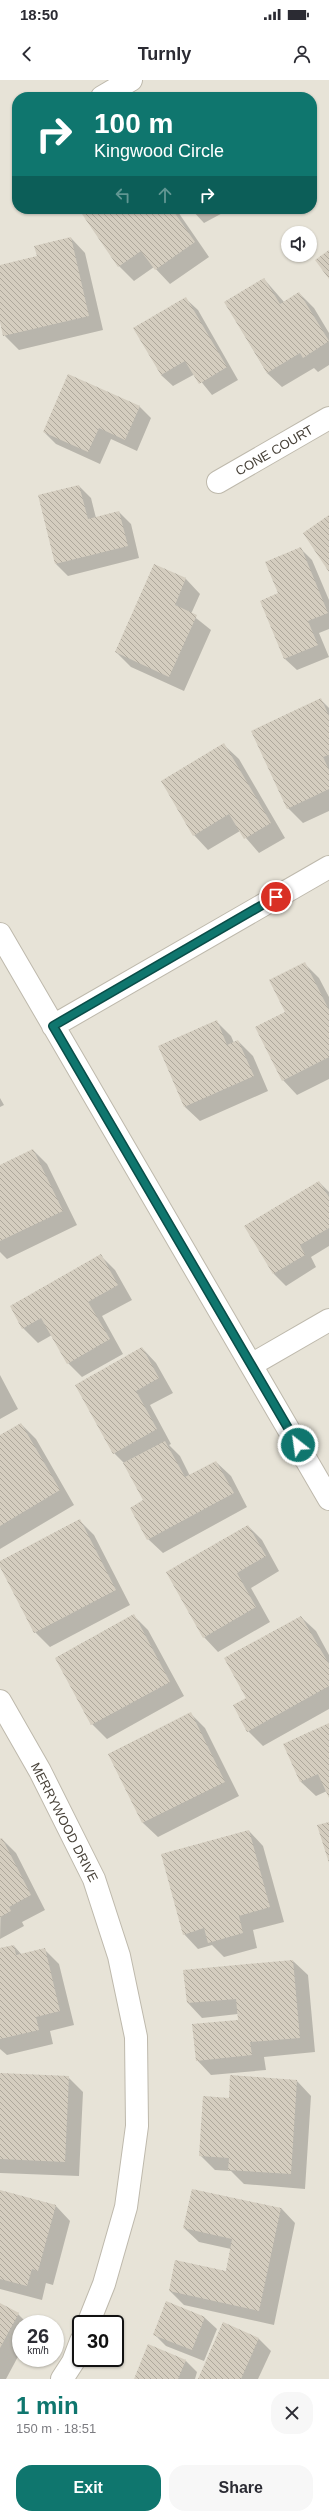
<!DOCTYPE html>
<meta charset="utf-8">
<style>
:root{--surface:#fff;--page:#f7f7f7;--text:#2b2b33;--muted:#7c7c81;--accent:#0f766e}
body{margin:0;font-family:Arial,sans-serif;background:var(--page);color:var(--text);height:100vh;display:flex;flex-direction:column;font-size:15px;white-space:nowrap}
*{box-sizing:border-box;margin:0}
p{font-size:13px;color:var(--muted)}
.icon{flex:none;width:22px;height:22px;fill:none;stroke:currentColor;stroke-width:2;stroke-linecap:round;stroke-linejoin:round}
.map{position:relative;height:2299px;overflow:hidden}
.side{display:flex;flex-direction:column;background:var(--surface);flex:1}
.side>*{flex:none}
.banner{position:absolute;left:12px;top:12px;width:305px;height:122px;border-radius:16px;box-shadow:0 1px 3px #0004;background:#0f766e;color:#fff;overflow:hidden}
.controls{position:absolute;left:281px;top:146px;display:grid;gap:8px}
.controls a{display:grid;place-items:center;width:36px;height:36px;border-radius:50%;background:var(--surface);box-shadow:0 1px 3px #0004;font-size:20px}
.speed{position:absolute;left:12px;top:2235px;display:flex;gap:8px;font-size:20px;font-weight:700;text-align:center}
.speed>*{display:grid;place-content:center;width:52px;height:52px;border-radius:50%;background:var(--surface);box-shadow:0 1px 3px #0004;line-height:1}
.speed small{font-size:10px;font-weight:400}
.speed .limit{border:2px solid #111;border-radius:6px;background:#fff;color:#111}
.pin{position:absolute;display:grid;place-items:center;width:34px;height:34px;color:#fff;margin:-17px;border:2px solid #fff;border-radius:50%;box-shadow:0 1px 4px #0007}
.me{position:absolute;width:44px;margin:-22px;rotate:330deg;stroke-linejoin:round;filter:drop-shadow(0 0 3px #0008)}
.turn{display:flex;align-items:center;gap:14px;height:84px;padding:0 16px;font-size:18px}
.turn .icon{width:52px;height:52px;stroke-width:2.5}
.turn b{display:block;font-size:28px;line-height:34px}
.lanes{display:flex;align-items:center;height:38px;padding:0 16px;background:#0003;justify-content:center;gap:20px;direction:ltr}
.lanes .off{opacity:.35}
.round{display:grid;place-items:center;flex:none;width:42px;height:42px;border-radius:16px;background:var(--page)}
.summary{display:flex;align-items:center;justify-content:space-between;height:68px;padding:0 16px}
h1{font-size:24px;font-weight:800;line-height:30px;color:var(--accent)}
.cta{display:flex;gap:8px;margin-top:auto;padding:8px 16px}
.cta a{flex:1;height:46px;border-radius:16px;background:var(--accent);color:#fff;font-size:16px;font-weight:800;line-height:46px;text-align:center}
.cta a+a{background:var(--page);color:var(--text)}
.status{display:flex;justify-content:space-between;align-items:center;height:28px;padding:0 20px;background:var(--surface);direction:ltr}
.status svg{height:11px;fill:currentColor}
header{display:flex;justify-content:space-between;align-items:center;height:52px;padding:0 16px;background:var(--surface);font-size:18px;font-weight:800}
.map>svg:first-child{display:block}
.residential{fill:#e7e3d7;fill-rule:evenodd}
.shadow{fill:#0003}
.building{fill:url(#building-back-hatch)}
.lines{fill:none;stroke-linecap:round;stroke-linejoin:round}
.minor-casing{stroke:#beb9ac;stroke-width:24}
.minor{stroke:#fff;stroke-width:22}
.route-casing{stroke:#0a4d48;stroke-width:10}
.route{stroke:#0f766e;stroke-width:7}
.labels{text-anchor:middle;stroke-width:3;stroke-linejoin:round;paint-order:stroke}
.street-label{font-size:13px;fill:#474138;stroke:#fff}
</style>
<div class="status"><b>18:50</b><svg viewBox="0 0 49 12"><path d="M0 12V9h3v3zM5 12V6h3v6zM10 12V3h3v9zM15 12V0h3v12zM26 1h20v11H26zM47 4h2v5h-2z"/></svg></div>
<header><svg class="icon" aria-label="back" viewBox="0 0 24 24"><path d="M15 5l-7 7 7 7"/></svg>Turnly<svg class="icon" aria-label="person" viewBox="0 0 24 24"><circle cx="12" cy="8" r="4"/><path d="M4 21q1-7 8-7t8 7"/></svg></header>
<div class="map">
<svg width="329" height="2299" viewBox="0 0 329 2299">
<defs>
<pattern id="building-back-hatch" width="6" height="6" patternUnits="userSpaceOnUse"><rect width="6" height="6" fill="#d4cdbf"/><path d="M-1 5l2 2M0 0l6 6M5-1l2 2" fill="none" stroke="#aea89c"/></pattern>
</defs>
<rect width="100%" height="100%" fill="#f3f1e9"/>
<path class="residential" d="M0,0H329V2299H0ZM17,17H312V129H17ZM288,153H310V175H288ZM21,2244H55V2278H21ZM81,2244H115V2278H81Z"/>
<path class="shadow" d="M91,129H176L209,177L170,204L154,187L134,201L119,186L83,134Z
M191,129H230L204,143Z
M71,158L85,173L103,250L19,270L4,255L0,238V186L38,177Z
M264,199L284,222L299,213L314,228L329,253V285L318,292L314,288L282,307L267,293L225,222Z
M186,219L198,230L238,300L212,315L195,294L173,306L161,295Z
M139,326L151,338L137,371L111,359L100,384L56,364L44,352Z
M79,406L91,418L96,438L119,432L131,444L139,478L68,496L56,484Z
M300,468L312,480L329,520V549L319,553L329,577L297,590L285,579L279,514Z
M155,486L186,499L200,514L191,534L211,550L184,611L131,587L116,572Z
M321,620L329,628V731L303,743L288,728Z
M224,665L239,679L285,758L259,773L240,751L208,770L194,755Z
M305,884L319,898L329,917V999L297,1015L283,1000L287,932Z
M216,941L231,956L234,963L238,961L253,976L268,1011L200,1041L185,1027L159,967Z
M0,1018L4,1025L0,1027Z
M33,1070L47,1084L77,1145L7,1179L0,1172V1086Z
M319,1102L329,1112V1166L311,1177L316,1187L286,1206L274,1194L246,1147Z
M101,1176L115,1190L132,1220L102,1236L123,1274L82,1297L68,1283L52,1255L38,1263L23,1248Z
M142,1268L156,1283L173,1313L150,1325L171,1364L169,1365L180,1376L190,1396L216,1382L231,1396L247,1427L163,1473L148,1459L145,1421L125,1384L114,1373Z
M0,1295L18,1329L0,1339Z
M21,1344L36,1359L74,1425L0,1469V1356Z
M79,1440L94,1455L130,1525L50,1567L35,1552L0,1482Z
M248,1446L262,1460L279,1491L251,1508L270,1542L218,1572L204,1557Z
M133,1535L148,1550L184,1616L107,1659L92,1644L56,1578Z
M301,1537L316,1551L329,1575V1629L263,1666L248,1651L247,1619Z
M190,1633L205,1648L239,1716L158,1757L143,1743L109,1674Z
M329,1644V1715L327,1711L316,1716L301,1702L285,1665Z
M249,1751L263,1766L284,1842L253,1850L257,1868L224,1877L212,1865L198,1869L184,1854Z
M2,1759L16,1773L45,1830L22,1842L24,1846L0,1859Z
M14,1866L22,1875L44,1869L59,1884L74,1945L50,1951L53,1964L7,1975L0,1969V1869Z
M293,1881L308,1895L315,1972L264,1977L266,1990L211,1995L197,1980L239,1941L238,1934L202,1938L188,1923Z
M0,1994L68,1997L83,2012L79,2096L0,2093Z
M297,2001L311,2016L305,2109L244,2104L231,2091L215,2090L200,2075L230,2019Z
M0,2111L56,2126L70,2141L53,2205L46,2203L42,2220L0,2209Z
M281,2128L295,2143L274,2245L184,2225L170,2211L226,2192L231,2169L199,2162L184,2148Z
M167,2222L205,2238L217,2249L204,2281L166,2266L154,2254Z
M0,2224L18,2234L28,2244H21V2271L6,2299H0Z
M223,2243L259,2259L271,2271L258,2299H199Z
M186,2281L197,2292L195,2299H135Z"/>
<path class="building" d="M89,129H172L195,162L155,190L141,171L118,187L82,134Z
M71,157L89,236L3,256L0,242V185L37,176L34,166Z
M329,170V199L315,180Z
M264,198L280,224L299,212L329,261L303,278L300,273L267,293L224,222Z
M186,217L227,287L199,304L185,281L161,295L133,248Z
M68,294L140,326L125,360L99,348L88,372L43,352Z
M79,405L88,439L119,431L128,466L55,484L38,415Z
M329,435V492L303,453Z
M301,467L328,533L308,541L318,565L284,579L260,521L278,513L265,482Z
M154,484L186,498L175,525L197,535L169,597L115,572Z
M321,618L329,636V675L323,677L329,690V709L287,729L251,651Z
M224,663L271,743L244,759L229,734L193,756L161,701Z
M305,882L329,930V977L282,1001L255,947L285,932L269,900Z
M217,940L227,965L238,960L254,996L184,1027L158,966Z
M33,1069L63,1131L0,1161V1085Z
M319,1101L329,1117V1148L300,1165L305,1175L273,1194L244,1146Z
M101,1174L118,1205L88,1222L110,1259L67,1284L41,1238L22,1249L10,1226Z
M142,1267L159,1298L136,1311L157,1349L113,1374L75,1305Z
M21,1343L60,1410L0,1446V1355Z
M165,1361L185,1397L216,1381L234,1413L147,1460L130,1428L143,1420L123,1383Z
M80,1439L116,1510L34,1553L0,1487V1481Z
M248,1445L266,1476L237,1493L256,1527L203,1558L166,1492Z
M134,1534L170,1602L91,1645L55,1578Z
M301,1536L329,1584V1606L247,1652L233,1625L246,1618L224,1578Z
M191,1632L225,1702L142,1743L108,1674Z
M329,1643V1718L318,1694L300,1702L283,1664Z
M329,1742V1783L317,1745Z
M249,1750L270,1827L239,1836L243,1853L208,1863L204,1848L183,1855L161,1774Z
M2,1758L31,1815L9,1827L11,1831L0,1837V1759Z
M14,1865L16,1875L45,1868L60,1931L36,1937L39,1950L0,1959V1868Z
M293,1880L300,1958L250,1962L252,1975L196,1981L192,1944L238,1940L236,1919L187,1923L183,1890Z
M0,1993L69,1996L65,2082L0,2079Z
M230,1995L297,2000L291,2094L228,2090L229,2078L199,2076L203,2016L229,2018Z
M192,2109L281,2128L259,2231L169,2211L175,2180L226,2191L232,2159L183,2148Z
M0,2110L56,2125L38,2191L32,2189L27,2206L0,2199Z
M166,2221L205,2237L192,2270L153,2255Z
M0,2223L19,2233L0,2268Z
M223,2242L259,2258L241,2299H198Z
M148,2264L186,2280L178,2299H134Z"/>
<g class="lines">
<g class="minor-casing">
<path id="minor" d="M102,17L131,0
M218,402L329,338
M0,854L329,1419
M53,946L329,787
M251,1285L329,1240
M0,1621L40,1691L94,1799L119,1876L136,1957L137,2046L126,2127L104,2204L88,2244
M62,2299L73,2282L81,2261"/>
</g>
<use href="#minor" class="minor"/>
</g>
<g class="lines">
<g class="route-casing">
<path id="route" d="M276,817L53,946L298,1365"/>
</g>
<use href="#route" class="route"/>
</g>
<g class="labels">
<g class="street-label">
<text transform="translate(274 370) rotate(-30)" y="5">CONE COURT</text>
<text transform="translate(65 1742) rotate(63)" y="5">MERRYWOOD DRIVE</text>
</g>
</g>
</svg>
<div class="controls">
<a><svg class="icon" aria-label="sound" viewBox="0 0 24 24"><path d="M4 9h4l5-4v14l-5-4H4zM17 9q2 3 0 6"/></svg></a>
</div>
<div class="speed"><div>26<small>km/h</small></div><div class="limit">30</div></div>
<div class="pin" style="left:276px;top:817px;background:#d93025"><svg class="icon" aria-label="arrive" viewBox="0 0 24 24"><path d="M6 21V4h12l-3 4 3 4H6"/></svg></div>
<svg class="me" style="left:298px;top:1365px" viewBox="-20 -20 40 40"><circle r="17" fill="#0f766e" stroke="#fff" stroke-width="3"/><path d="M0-11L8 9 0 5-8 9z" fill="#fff"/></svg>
<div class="banner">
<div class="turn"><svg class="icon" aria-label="right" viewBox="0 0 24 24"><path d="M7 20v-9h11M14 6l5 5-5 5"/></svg><div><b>100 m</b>Kingwood Circle</div></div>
<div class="lanes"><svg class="icon off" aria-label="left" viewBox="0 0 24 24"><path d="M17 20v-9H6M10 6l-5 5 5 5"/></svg><svg class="icon off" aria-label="ahead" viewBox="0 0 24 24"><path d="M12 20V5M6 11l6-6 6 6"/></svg><svg class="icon" aria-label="right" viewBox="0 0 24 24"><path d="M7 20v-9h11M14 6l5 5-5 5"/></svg></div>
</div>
</div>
<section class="side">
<div class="summary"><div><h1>1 min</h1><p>150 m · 18:51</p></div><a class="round"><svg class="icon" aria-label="close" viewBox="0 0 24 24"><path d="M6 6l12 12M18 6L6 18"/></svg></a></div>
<div class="cta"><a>Exit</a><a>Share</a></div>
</section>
